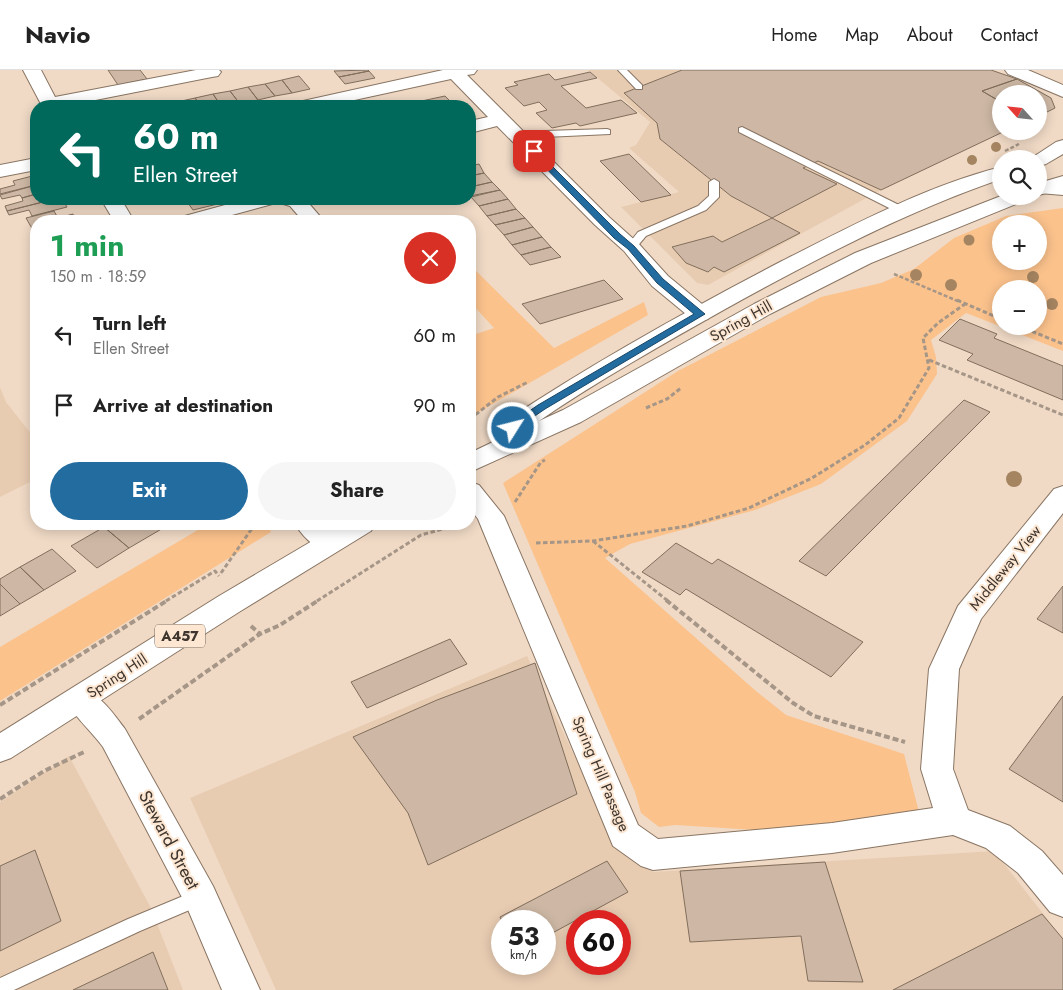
<!DOCTYPE html>
<meta charset="utf-8">
<style>
:root{--surface:#fff;--page:#f6f6f6;--text:#222;--muted:#767676;--line:#e0e0e0;--accent:#236ca0}
body{margin:0;font-family:Jost,sans-serif;background:var(--page);color:var(--text);height:100vh;display:flex;flex-direction:column;font-size:19px;white-space:nowrap}
*{box-sizing:border-box;margin:0}
p{font-size:16px;color:var(--muted)}
.icon{flex:none;width:28px;height:28px;fill:none;stroke:currentColor;stroke-width:2;stroke-linecap:round;stroke-linejoin:round}
.map{position:relative;flex:1;overflow:hidden}
.panel{position:absolute;left:30px;top:145px;width:446px;height:315px;display:flex;flex-direction:column;background:var(--surface);border-radius:20px;box-shadow:0 2px 12px #0003}
.panel>*{flex:none}
.guide{position:absolute;left:30px;top:30px;width:446px;height:105px;border-radius:20px;box-shadow:0 2px 12px #0003;background:#00695c;color:#fff;overflow:hidden}
.needle{width:32px;rotate:297deg}
.fabs{position:absolute;left:992px;top:15px;display:grid;gap:10px}
.fabs a{display:grid;place-items:center;width:55px;height:55px;border-radius:50%;background:var(--surface);box-shadow:0 2px 12px #0003;font-size:25px}
.speed{position:absolute;left:491px;top:840px;display:flex;gap:10px;font-size:25px;font-weight:700;text-align:center}
.speed>*{display:grid;place-content:center;width:65px;height:65px;border-radius:50%;background:var(--surface);box-shadow:0 2px 12px #0003;line-height:1}
.speed small{font-size:12px;font-weight:400}
.speed .limit{border:8px solid #d22;background:#fff;color:#111}
.pin{position:absolute;display:grid;place-items:center;width:42px;height:42px;color:#fff;margin:-21px;border-radius:10px;box-shadow:0 2px 8px #0006}
.me{position:absolute;width:55px;margin:-28px;rotate:54deg;stroke-linejoin:round;filter:drop-shadow(0 0 4px #0008)}
.turn{display:flex;align-items:center;gap:18px;height:105px;padding:0 20px;font-size:22px}
.turn .icon{width:65px;height:65px;stroke-width:2.5}
.turn b{display:block;font-size:35px;line-height:42px}
.round{display:grid;place-items:center;flex:none;width:52px;height:52px;border-radius:26px;background:var(--page)}
.overview{display:flex;align-items:center;justify-content:space-between;height:85px;padding:0 20px}
h1{font-size:30px;font-weight:700;line-height:38px;color:#1e9e55}
.button{display:flex;gap:10px;margin-top:auto;padding:10px 20px}
.button a{flex:1;height:58px;border-radius:30px;background:var(--accent);color:#fff;font-size:20px;font-weight:700;line-height:58px;text-align:center}
.button a+a{background:var(--page);color:var(--text)}
ul{padding:0;list-style:none}
li{display:flex;align-items:center;gap:15px;height:70px;padding:0 20px}
li div{flex:1}
li b{display:block;font-size:19px}
li em{font-style:normal}
header{display:flex;align-items:center;gap:30px;box-sizing:border-box;height:70px;padding:0 25px;background:var(--surface);border-bottom:1px solid var(--line)}
header strong{font-size:24px}
nav{display:flex;gap:28px;margin-inline-start:auto;font-size:18px}
.map>svg:first-child{display:block}
.built{fill:#e8ccb2;fill-rule:evenodd}
.green{fill:#fbc28c;fill-rule:evenodd}
.building{fill:#ceb8a5;stroke:#816e5c}
.lines{fill:none;stroke-linecap:round;stroke-linejoin:round}
.service-casing{stroke:#897563;stroke-width:2}
.minor-casing{stroke:#897563;stroke-width:2}
.primary-casing{stroke:#897563;stroke-width:2}
.trunk-casing{stroke:#897563;stroke-width:2}
.path-far2{stroke:#a69687;stroke-width:2.5;stroke-dasharray:4 2;stroke-linecap:butt}
.path-far1{stroke:#a69687;stroke-width:3;stroke-dasharray:4.5 2.5;stroke-linecap:butt}
.path{stroke:#a69687;stroke-width:4;stroke-dasharray:6 3;stroke-linecap:butt}
.service{fill:#fff;fill-rule:evenodd}
.minor{fill:#fff;fill-rule:evenodd}
.primary{fill:#fff;fill-rule:evenodd}
.trunk{fill:#fff;fill-rule:evenodd}
.tree{fill:#a58561}
.route{fill:#236ca0;stroke:#174668}
.labels{text-anchor:middle;stroke-width:4;stroke-linejoin:round;paint-order:stroke}
.shield{fill:#fde7d2;stroke:#776a5f;stroke-width:1}
.shield-label{font-size:14px;font-weight:bold;fill:#3e352e}
.street-label{font-size:15px;fill:#3e352e;stroke:#fde7d2}
.near-street-label{font-size:18px;fill:#3e352e;stroke:#fde7d2}
</style>
<header>
<strong>Navio</strong>
<nav><a>Home</a><a>Map</a><a>About</a><a>Contact</a></nav>
</header>
<div class="map">
<svg width="1063" height="920" viewBox="0 0 1063 920">
<rect width="100%" height="100%" fill="#f0dac6"/>
<path class="built" d="M588,0H991L1017,9L983,22L1001,32V61H1005L881,120L708,215L697,213L621,137L679,122L629,78L636,75L650,52Z
M0,317L6,332L36,370V409L0,427Z
M527,586L613,767L653,802L994,781L1063,869V920H276L190,728ZM502,851H545V894H502ZM578,851H620V894H578Z
M69,686L151,838L183,920H0V732Z"/>
<path class="green" d="M1063,138V281L966,243L931,270L936,287L937,304L907,351L821,414L755,440L630,474L605,488L756,621L786,645L904,684L919,742L788,762L675,755L659,757L641,743L635,722L503,413L678,301L821,227L881,213L914,199L954,168L1006,146ZM1001,154H1039V191H1001ZM1001,219H1039V256H1001Z
M470,195L554,278L644,232L648,245L470,347V266L494,258L470,232Z
M208,454H267L271,462L0,631V577Z"/>
<path class="building" d="M108,0H140L147,9L118,15Z
M368,0L369,1L339,7L334,1Z
M682,0H991L1017,9L982,21L1001,32V61H1005L881,120L818,91L803,98L837,114L772,148L731,126L660,69L657,53L624,23Z
M369,1L375,8L345,14L339,7Z
M590,2L597,8L561,16L586,38L621,30L637,43L580,56L576,53L552,58L536,43L547,40L539,32L524,36L505,18L518,15L514,12L549,4L555,10Z
M299,6L310,19L292,23L282,10Z
M1017,9L1051,28L1055,38L1039,46V24H1001V32L982,21Z
M282,10L292,23L275,26L265,14Z
M265,14L275,26L258,30L248,17Z
M248,17L258,30L240,34L230,21Z
M230,21L240,34L221,36L213,24Z
M213,24L221,36H201L195,28Z
M445,26L455,36H398Z
M195,28L201,36H180L177,32Z
M629,84L671,125L641,132L600,91Z
M479,94L484,103L470,106V96Z
M484,103L492,112L470,117V106Z
M36,105V115L0,124V119L15,115L13,111Z
M492,112L500,120L470,126V117Z
M36,115V124L22,128L20,125L2,129L0,125Z
M500,120L508,129L479,136L471,127Z
M36,124V129H55L7,141L5,136L23,131L22,128Z
M55,129H62L67,137L32,146L29,140L9,145L7,141Z
M185,129H224L226,132L193,140Z
M508,129L516,139L487,146L479,136Z
M516,139L525,148L495,155L487,146Z
M54,141L58,148L73,144L76,151H36V161L34,162L26,148Z
M525,148L533,157L504,165L495,155Z
M772,148L800,163L724,202L714,197L708,202L686,193L672,177L713,166L722,172Z
M533,157L542,167L512,175L504,165Z
M542,167L551,177L521,185L512,175Z
M551,177L561,187L530,195L521,185Z
M604,210L623,229L540,254L522,234Z
M960,249L997,264L994,268L1063,296V330L967,290L973,284L939,270Z
M964,330L990,342L826,506L799,491Z
M109,454H170L129,478L104,457Z
M104,457L129,478L97,498L71,476Z
M676,473L712,494L718,489L863,572L831,607L686,519L680,525L642,502Z
M52,479L76,501L44,520L20,497Z
M20,497L44,520L20,534L0,514V509Z
M0,514L20,534L0,546Z
M1063,516V563L1037,549Z
M450,569L467,594L367,638L351,612Z
M535,593L577,724L428,795L408,743L353,667L437,630Z
M1063,626V732L1009,699Z
M35,780L61,851L0,881V796Z
M607,791L628,822L545,867V851L502,852L500,847Z
M825,792L863,912L808,911L801,866L690,872L680,801Z
M1042,844L1063,869V920H893Z
M153,882L168,920H73Z"/>
<g class="lines">
<g class="service-casing">
<path id="service" d="M618,0H627L642,15V19H636Z
M742,57L905,138L906,140L901,143L897,142L739,62V58Z
M607,59L610,60V64L545,67L522,72L517,69L519,67L545,61Z
M714,109L719,112V127L706,140L646,166L635,179H627L626,177L638,162L698,136L709,126V112Z
M200,819L206,821L209,827L206,833L140,861L14,920H0V908L128,849Z"/>
</g>
<g class="minor-casing">
<path id="minor" d="M23,0H41L55,27L196,0H219L221,2L218,6L212,7L65,36H42Z
M443,0H477L474,4L467,5L609,147L638,173L668,206L708,239L711,244L708,249L700,251L692,249L652,216L624,181L595,155L497,56L470,63V51L488,47L451,9L327,36H294L297,32L303,31Z
M36,88V100L0,107V95Z
M101,129H121L134,151H114Z
M247,129H305L324,151H303L290,136L280,133L278,131L276,133L210,151H178L181,147Z
M470,412L479,415L504,446L638,755L658,769L832,753L933,738L921,699L929,599L958,536L1054,419L1063,416V443L981,549L959,599L953,699L968,740L1010,756L1042,781L1063,805V847L1050,842L1018,803L986,778L953,765L832,783L653,800L641,796L613,776L478,449L470,439Z
M295,454H326L339,465L343,472L339,479C320,484 305,470 295,454Z
M81,618C100,624 113,643 125,659L213,816L260,920H222L186,835L103,677C91,661 75,647 65,630L70,621Z"/>
</g>
<g class="primary-casing">
<path id="primary" d="M1063,70V84L1046,94L1039,96V89H1030L1056,72Z
M1001,97V109C905,142 816,189 727,238C663,274 599,310 539,351L563,340L754,234L855,183L1001,126H1029L1026,130L871,193L770,244L581,352L470,402V383L497,370L491,364L495,358C587,296 684,242 782,191C851,156 926,116 1001,97Z
M1063,106V118L1039,125V113Z
M341,454H375L371,461L239,542L11,688L0,692V663L219,526Z"/>
</g>
<g class="trunk-casing">
<path id="trunk" d="M1005,0H1028L1063,15V27L1008,4Z
M1044,112L1063,113V125L1039,123V113Z"/>
</g>
<path class="path-far2" d="M1005,81L1019,74
M894,204L960,232"/>
<path class="path-far1" d="M957,230L1001,249
M1019,256L1063,274
M929,290L1063,345
M646,338L667,329L681,318
M470,349L498,327L528,312
M515,432L541,392L545,390
M593,471L668,531
M536,473L593,471L687,456L749,438L812,408L865,375L899,348L929,298L923,268L938,253L965,234
M221,503L255,454
M166,531L215,501L219,506
M317,531L421,465L461,454"/>
<path class="path" d="M666,530L793,633L814,646L905,672
M251,556L260,564
M0,635L168,530
M139,649L260,564L280,555L319,530
M0,729L44,701L84,682"/>
<use href="#service" class="service"/>
<use href="#minor" class="minor"/>
<use href="#primary" class="primary"/>
<use href="#trunk" class="trunk"/>
</g>
<g class="tree">
<circle cx="996" cy="77" r="5"/>
<circle cx="972" cy="90" r="5"/>
<circle cx="969" cy="170" r="5.5"/>
<circle cx="916" cy="205" r="6"/>
<circle cx="1033" cy="207" r="6"/>
<circle cx="951" cy="215" r="6"/>
<circle cx="1052" cy="234" r="6"/>
<circle cx="1014" cy="409" r="8"/>
</g>
<path class="route" d="M531,80H536L620,164L634,176L663,209L705,244L545,339L513,361L509,360L508,358L509,355L538,335L694,244L657,213L628,179L614,168L531,83Z"/>
<g class="labels">
<rect class="shield" x="155" y="554.5" width="50" height="23" rx="4"/>
<g class="shield-label">
<text x="180" y="571">A457</text>
</g>
<g class="street-label">
<text transform="translate(741 251) rotate(-29)" y="5">Spring Hill</text>
<text transform="translate(1005 498) rotate(-51)" y="5">Middleway View</text>
<text transform="translate(117 606) rotate(-33)" y="5">Spring Hill</text>
<text transform="translate(601 704) rotate(67)" y="5">Spring Hill Passage</text>
</g>
<g class="near-street-label">
<text transform="translate(169 770) rotate(62)" y="6">Steward Street</text>
</g>
</g>
</svg>
<div class="fabs">
<a><svg class="needle" viewBox="-14 -14 28 28"><path d="M0-13l5 13h-10z" fill="#e53935"/><path d="M0 13l5-13h-10z" fill="#767676"/></svg></a>
<a><svg class="icon" aria-label="search" viewBox="0 0 24 24"><circle cx="10" cy="10" r="6"/><path d="M15 15l6 6"/></svg></a>
<a>+</a>
<a>−</a>
</div>
<div class="speed"><div>53<small>km/h</small></div><div class="limit">60</div></div>
<div class="pin" style="left:534px;top:81px;background:#d93025"><svg class="icon" aria-label="arrive" viewBox="0 0 24 24"><path d="M6 21V4h12l-3 4 3 4H6"/></svg></div>
<svg class="me" style="left:513px;top:358px" viewBox="-20 -20 40 40"><circle r="17" fill="#236ca0" stroke="#fff" stroke-width="3"/><path d="M0-11L8 9 0 5-8 9z" fill="#fff"/></svg>
<div class="guide">
<div class="turn"><svg class="icon" aria-label="left" viewBox="0 0 24 24"><path d="M17 20v-9H6M10 6l-5 5 5 5"/></svg><div><b>60 m</b>Ellen Street</div></div>
</div>
<section class="panel">
<div class="overview"><div><h1>1 min</h1><p>150 m · 18:59</p></div><a class="round" style="background:#d93025;color:#fff"><svg class="icon" aria-label="close" viewBox="0 0 24 24"><path d="M6 6l12 12M18 6L6 18"/></svg></a></div>
<ul>
<li><svg class="icon" aria-label="left" viewBox="0 0 24 24"><path d="M17 20v-9H6M10 6l-5 5 5 5"/></svg><div><b>Turn left</b><p>Ellen Street</p></div><em>60 m</em></li>
<li><svg class="icon" aria-label="arrive" viewBox="0 0 24 24"><path d="M6 21V4h12l-3 4 3 4H6"/></svg><div><b>Arrive at destination</b></div><em>90 m</em></li>
</ul>
<div class="button"><a>Exit</a><a>Share</a></div>
</section>
</div>
